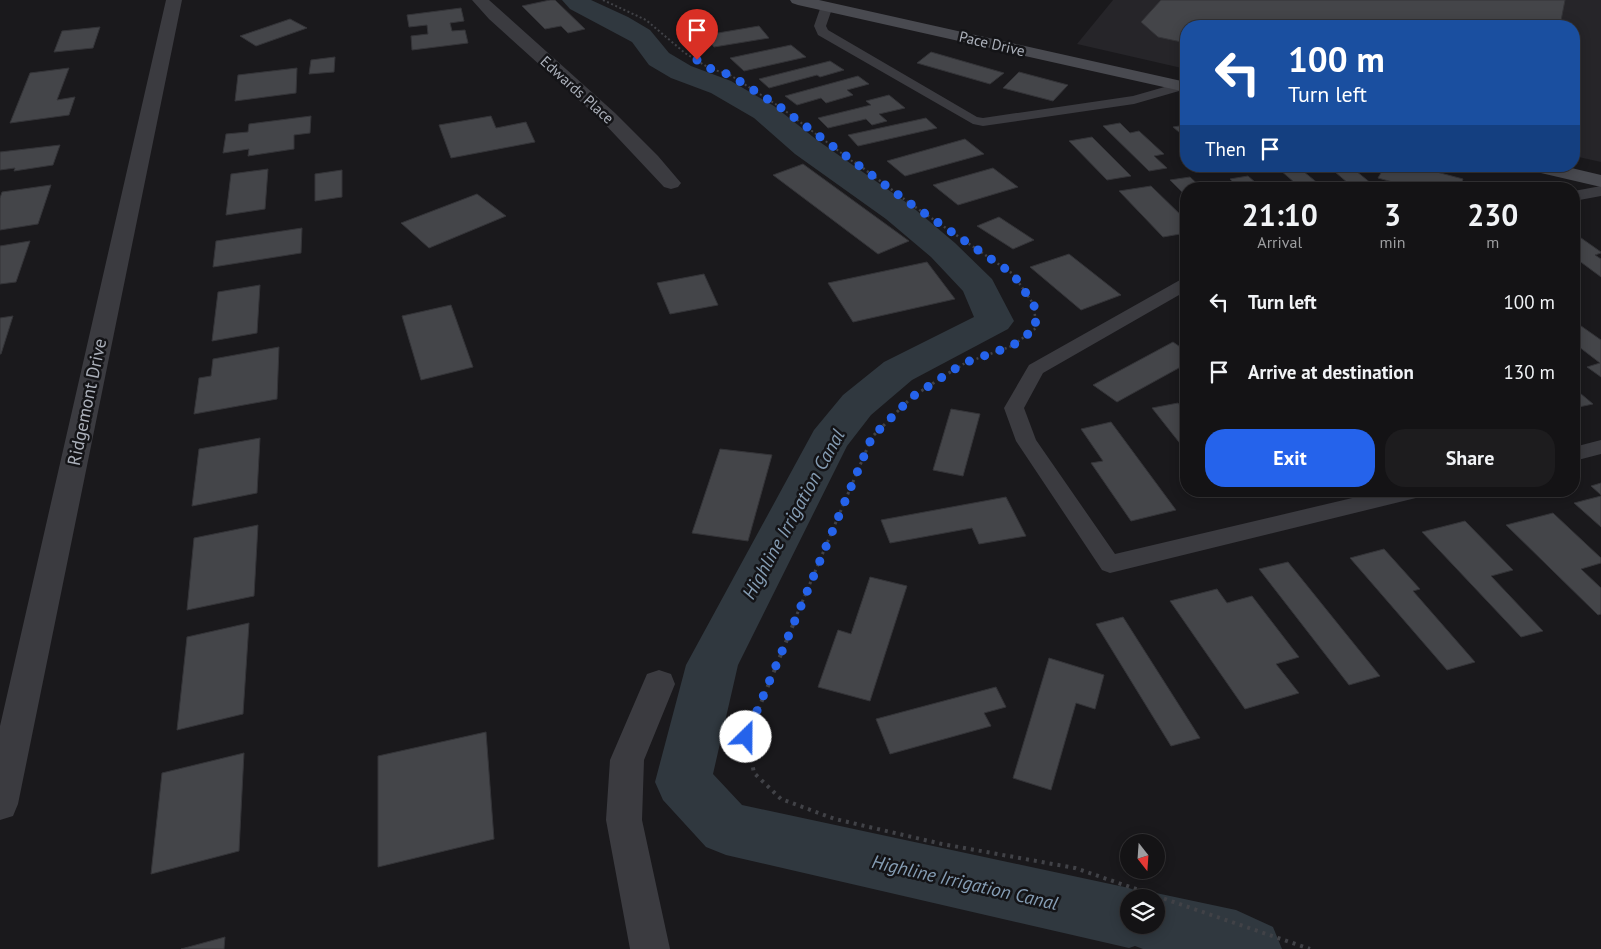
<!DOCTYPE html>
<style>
:root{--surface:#141315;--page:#1d1c1e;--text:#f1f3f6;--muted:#9d9ea0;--line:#333234;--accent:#2563eb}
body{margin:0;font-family:"PT Sans",sans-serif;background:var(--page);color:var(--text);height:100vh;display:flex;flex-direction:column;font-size:19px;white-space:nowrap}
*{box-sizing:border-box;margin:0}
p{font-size:16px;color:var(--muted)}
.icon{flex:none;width:28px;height:28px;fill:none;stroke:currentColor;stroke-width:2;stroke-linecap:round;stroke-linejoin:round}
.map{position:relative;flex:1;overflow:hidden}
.details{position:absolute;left:1180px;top:182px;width:400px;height:315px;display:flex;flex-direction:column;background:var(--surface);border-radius:20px;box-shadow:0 2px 12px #0003,0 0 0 1px var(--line)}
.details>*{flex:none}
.top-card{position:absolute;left:1180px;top:20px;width:400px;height:152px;border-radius:20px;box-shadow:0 2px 12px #0003,0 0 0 1px var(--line);background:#1a4fa0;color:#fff;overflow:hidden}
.needle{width:32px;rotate:163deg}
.tools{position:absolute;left:1120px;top:834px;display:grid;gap:10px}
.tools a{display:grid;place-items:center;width:45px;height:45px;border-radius:50%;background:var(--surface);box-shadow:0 2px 12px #0003,0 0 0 1px var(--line);font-size:25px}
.pin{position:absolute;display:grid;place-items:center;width:42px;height:42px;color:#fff;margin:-51px -21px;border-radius:50% 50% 50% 0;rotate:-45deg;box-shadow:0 0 5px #0007}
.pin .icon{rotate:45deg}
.me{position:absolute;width:55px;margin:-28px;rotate:23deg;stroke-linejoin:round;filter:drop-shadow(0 0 4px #0008)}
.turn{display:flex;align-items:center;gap:18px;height:105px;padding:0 25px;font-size:22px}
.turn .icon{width:65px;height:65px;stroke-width:2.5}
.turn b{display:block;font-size:35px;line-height:42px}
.then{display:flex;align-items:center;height:48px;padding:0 25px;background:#0003;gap:10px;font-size:19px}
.eta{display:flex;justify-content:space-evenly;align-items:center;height:85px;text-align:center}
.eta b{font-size:30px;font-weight:800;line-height:35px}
.primary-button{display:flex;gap:10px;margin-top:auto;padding:10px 25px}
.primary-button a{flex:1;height:58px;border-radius:20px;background:var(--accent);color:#fff;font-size:20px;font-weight:800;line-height:58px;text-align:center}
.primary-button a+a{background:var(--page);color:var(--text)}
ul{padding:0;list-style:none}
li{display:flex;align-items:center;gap:15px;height:70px;padding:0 25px}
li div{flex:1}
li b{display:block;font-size:19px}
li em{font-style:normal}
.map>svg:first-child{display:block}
.built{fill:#262529}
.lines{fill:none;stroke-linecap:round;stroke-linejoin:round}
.canal{fill:#30383f;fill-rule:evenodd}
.building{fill:#444549;stroke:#343438}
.path-far3{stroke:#414247;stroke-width:2;stroke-dasharray:2 2.5;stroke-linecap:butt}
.path-far2{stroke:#414247;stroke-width:2.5;stroke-dasharray:2 3;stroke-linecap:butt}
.path-far1{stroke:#414247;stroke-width:3;stroke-dasharray:2.5 4;stroke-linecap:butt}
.path{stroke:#414247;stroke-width:4;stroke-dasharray:3 5;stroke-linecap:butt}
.lane{fill:#3b3b40;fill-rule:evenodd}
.street{fill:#3b3b40;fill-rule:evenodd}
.secondary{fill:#494a50;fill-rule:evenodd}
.route{stroke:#2563eb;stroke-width:9;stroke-dasharray:0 16.2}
.labels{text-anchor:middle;stroke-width:5;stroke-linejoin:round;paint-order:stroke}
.far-street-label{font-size:15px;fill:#acb1bb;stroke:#141417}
.street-label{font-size:18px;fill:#acb1bb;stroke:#141417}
.water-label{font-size:19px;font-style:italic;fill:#859db4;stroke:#141417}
</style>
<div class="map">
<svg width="1601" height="949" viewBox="0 0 1601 949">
<rect width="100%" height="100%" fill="#1a191c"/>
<path class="built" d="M1113,0H1601V162L1574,156V26H1186V69L1077,44Z"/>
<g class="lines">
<path class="canal" d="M562,0H591L628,17L650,30L669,53L691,66L731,81L774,106L817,140L910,205L955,243L992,279L1014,321L1008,329L912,380L871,415L847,446L738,665L713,774L742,805L1129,888L1150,896L1156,893L1236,910L1273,927L1282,949H1143L1135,946L1129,948L726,855L706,847L663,800L655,782L686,665L814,430L843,395L884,362L974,317L963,291L931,257L886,219L795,154L754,118L711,93L671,78L649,65L632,42L570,9ZM1129,898H1156V925H1129Z"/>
</g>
<path class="building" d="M550,0H555L585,29L568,33L561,26L545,29L522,6Z
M1161,0H1565L1560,26H1186V43L1158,37L1141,22Z
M461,8L464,21L450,23L452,31L465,30L468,43L412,50L411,36L428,34L427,25L409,27L407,15Z
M290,19L307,28L256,46L240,36Z
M759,26L769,38L714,47L702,32L715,30L718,33Z
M100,27L93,48L54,52L62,31Z
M791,45L806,57L744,71L730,58Z
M931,52L1004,73L990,84L917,63Z
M335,57L334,72L309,74L311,60Z
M830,61L844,70L820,77L817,75L769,88L759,79Z
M69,68L57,100L75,97L69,115L10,123L30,73Z
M297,68L296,93L235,101L238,75Z
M1019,72L1068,85L1053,101L1003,88Z
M858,76L869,84L847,90L853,95L826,103L821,98L797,105L785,96Z
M889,95L905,108L879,114L887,121L872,125L866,119L828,128L818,118L871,105L866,101Z
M311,116L310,133L294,135V149L248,156L249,149L223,153L226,134L248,132L249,124Z
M491,116L496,128L526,122L535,142L451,158L439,125Z
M926,118L937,128L858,146L848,135Z
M1120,123L1130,133L1139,131L1164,154L1154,156L1167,168L1149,171L1103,126Z
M1186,125V138L1173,127Z
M1092,137L1131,176L1107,180L1069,141Z
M965,139L984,154L905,176L887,161Z
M60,145L53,165L14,171L15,168L0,170V152Z
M803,164L909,241L878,254L773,175Z
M1328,166H1350L1378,189H1355Z
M1385,166H1414L1463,179L1459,189H1418L1378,178Z
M1298,167L1325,189H1302L1280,170Z
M993,168L1018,187L958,205L933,185Z
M268,169L265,209L226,215L231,174Z
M342,170V197L315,201V174Z
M1248,176L1263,189H1240L1230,179Z
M1190,177L1203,189H1186V196L1170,180Z
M51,185L38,224L0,230V198L2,192Z
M1151,186L1186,220V233L1163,237L1119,191Z
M477,194L506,216L429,248L401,223Z
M999,217L1034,240L1013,249L977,226Z
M302,228L301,253L213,267L216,241Z
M1574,233L1601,252V253L1595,255L1601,259V277L1574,257Z
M30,241L16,282L0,284V246Z
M1069,254L1121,295L1081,310L1030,267Z
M927,262L955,299L853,322L828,283Z
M704,274L718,305L670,314L657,283Z
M260,285L257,333L212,341L218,292Z
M451,305L473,367L421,380L402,316Z
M13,316L1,354H0V318Z
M1574,321L1601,340V377L1587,367L1600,363L1574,343Z
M1173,342L1186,351V364L1117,402L1093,385Z
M279,347L277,399L194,414L199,378L211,376L213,359Z
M1574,388L1593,404L1574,408Z
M1178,403L1186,413V451L1152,408Z
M951,409L980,414L963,476L933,470Z
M1111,422L1176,510L1131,521L1091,463L1103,461L1081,429Z
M260,438L257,493L192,506L199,449Z
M720,449L772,455L748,541L692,533Z
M1601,483V495L1591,486Z
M1218,491H1246L1223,497Z
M1601,496V527L1574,503Z
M1006,497L1026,536L979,544L972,528L890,543L881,520Z
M1553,513L1601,558V563L1581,569L1601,588V614L1598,615L1506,525Z
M1465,521L1513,570L1491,576L1543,631L1521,637L1422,532Z
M258,525L254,596L187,610L194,538Z
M1384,549L1420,589L1413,591L1475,662L1447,670L1350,558Z
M1288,562L1380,676L1349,685L1259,569Z
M870,577L907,586L870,701L818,687L838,630L851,634Z
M1217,589L1227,603L1252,596L1299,657L1276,664L1299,693L1245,709L1170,601Z
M1123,617L1200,738L1171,746L1096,624Z
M249,623L243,714L177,730L187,637Z
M1049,658L1104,675L1095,709L1076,703L1051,790L1013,778Z
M996,687L1006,707L984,713L991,726L890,754L876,719Z
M486,732L494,839L378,867V756Z
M244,753L239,851L151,874L162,773Z
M225,937L224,949H181Z"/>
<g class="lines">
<path class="path-far3" d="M603,0L646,20L685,53L709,68L730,75L780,107L856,164"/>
<path class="path-far2" d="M855,162L908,202L1013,274L1034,305L1036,328L1012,346L965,363L956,369"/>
<path class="path-far1" d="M792,626L872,437L912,397L958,367"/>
<path class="path" d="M793,625L747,737L754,773L781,799L835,819L942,844L1075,868L1310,949"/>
<path class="lane" d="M827,2L833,6L826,26L828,30L977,117L983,118L1133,96L1182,82L1186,83V89L1134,104L983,126L973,124L818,35L814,26L821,6Z
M1601,186V196L1574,201V191Z
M1186,279V291L1043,373L1024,408L1036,440L1115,554L1382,491H1427L1424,496L1110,573L1102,570L1016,441L1004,408L1029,365L1180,280Z
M1601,440V454L1574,461V447Z"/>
<path class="street" d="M166,0H182L18,804L13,816L0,820V726Z
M472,0H489L615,113L658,156L681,183L678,187L671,189L664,187L602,121L489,19Z
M659,670L671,674L675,684L644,760L642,820L670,949H630L606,820L610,760L647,674Z"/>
<path class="secondary" d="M790,0H819L1186,82V92L798,5L792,3Z
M1525,166H1563L1601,175V187L1528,170Z"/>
</g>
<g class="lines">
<path class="route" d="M697,60L709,68L730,75L780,107L908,202L1013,274L1034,305L1036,328L1012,346L964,363L912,397L872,437L746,737"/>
</g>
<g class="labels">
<g class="far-street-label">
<text transform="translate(992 44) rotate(13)" y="5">Pace Drive</text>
<text transform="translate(577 90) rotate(42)" y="5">Edwards Place</text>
</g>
<g class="street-label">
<text transform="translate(87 402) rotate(-78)" y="6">Ridgemont Drive</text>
</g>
<g class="water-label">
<text transform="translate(793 514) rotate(-61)" y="7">Highline Irrigation Canal</text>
<text transform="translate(965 882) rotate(13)" y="7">Highline Irrigation Canal</text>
</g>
</g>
</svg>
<div class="tools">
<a><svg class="needle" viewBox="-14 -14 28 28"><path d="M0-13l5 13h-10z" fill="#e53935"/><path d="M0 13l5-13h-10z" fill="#9d9ea0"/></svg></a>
<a><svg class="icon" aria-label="layers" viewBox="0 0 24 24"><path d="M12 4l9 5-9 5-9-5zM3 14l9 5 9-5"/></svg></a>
</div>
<div class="pin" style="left:697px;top:60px;background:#d93025"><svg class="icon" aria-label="arrive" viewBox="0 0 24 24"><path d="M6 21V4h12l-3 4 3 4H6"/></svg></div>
<svg class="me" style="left:746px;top:737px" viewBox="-20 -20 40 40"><circle r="19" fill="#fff"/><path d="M0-13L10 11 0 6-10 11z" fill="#2563eb"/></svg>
<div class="top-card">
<div class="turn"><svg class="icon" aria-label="left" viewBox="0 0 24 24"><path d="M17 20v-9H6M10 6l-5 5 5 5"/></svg><div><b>100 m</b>Turn left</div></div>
<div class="then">Then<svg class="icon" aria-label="arrive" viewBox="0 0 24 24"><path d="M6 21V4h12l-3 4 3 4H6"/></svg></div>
</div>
<section class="details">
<div class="eta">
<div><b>21:10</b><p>Arrival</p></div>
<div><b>3</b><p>min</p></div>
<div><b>230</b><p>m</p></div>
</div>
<ul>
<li><svg class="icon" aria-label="left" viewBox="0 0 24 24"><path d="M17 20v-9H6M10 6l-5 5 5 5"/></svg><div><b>Turn left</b></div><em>100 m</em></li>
<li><svg class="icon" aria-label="arrive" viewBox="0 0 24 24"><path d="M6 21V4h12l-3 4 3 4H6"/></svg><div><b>Arrive at destination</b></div><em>130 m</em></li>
</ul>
<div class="primary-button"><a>Exit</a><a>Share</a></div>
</section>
</div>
